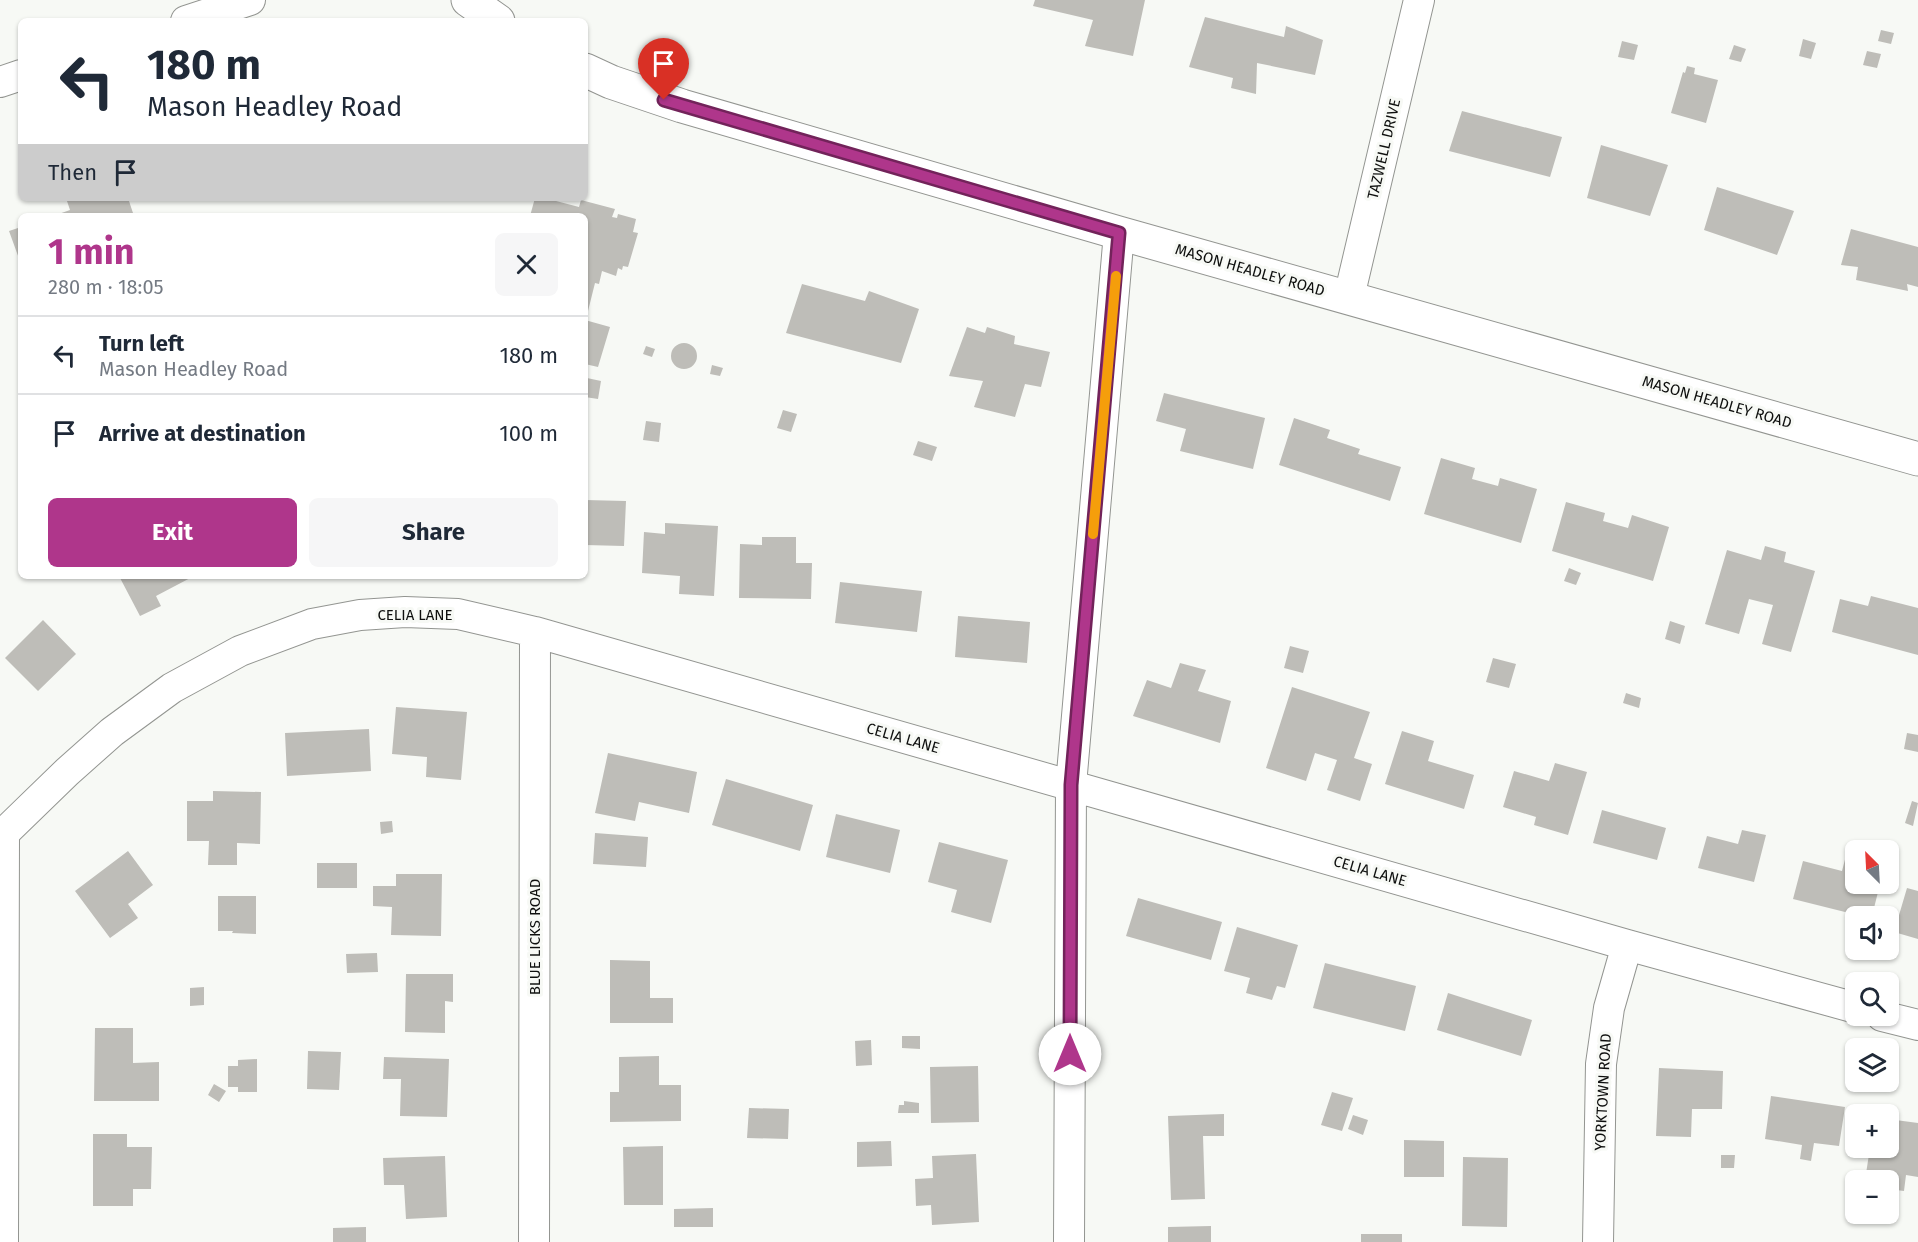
<!DOCTYPE html>
<meta charset="utf-8">
<style>
:root{--surface:#fff;--page:#f6f6f7;--text:#1f2937;--muted:#747a83;--line:#e0e1e3;--accent:#af368b}
body{margin:0;font-family:"Fira Sans",sans-serif;background:var(--page);color:var(--text);height:100vh;display:flex;flex-direction:column;font-size:22px;white-space:nowrap}
*{box-sizing:border-box;margin:0}
p{font-size:20px;color:var(--muted)}
.icon{flex:none;width:33px;height:33px;fill:none;stroke:currentColor;stroke-width:2;stroke-linecap:round;stroke-linejoin:round}
.map{position:relative;flex:1;overflow:hidden}
.drawer{position:absolute;left:18px;top:213px;width:570px;height:366px;display:flex;flex-direction:column;background:var(--surface);border-radius:9px;box-shadow:0 2px 4px #0004}
.drawer>*{flex:none}
.top-card{position:absolute;left:18px;top:18px;width:570px;height:183px;border-radius:9px;box-shadow:0 2px 4px #0004;background:#fff;color:var(--text);overflow:hidden}
.needle{width:39px;rotate:336deg}
.tools{position:absolute;left:1845px;top:840px;display:grid;gap:12px}
.tools a{display:grid;place-items:center;width:54px;height:54px;border-radius:9px;background:var(--surface);box-shadow:0 2px 4px #0004;font-size:30px}
.pin{position:absolute;display:grid;place-items:center;width:51px;height:51px;color:#fff;margin:-62px -26px;border-radius:50% 50% 50% 0;rotate:-45deg;box-shadow:0 0 6px #0007}
.pin .icon{rotate:45deg}
.me{position:absolute;width:66px;margin:-33px;rotate:0deg;stroke-linejoin:round;filter:drop-shadow(0 0 4px #0008)}
.turn{display:flex;align-items:center;gap:21px;height:126px;padding:0 30px;font-size:27px}
.turn .icon{width:78px;height:78px;stroke-width:2.5}
.turn b{display:block;font-size:42px;line-height:51px}
.then{display:flex;align-items:center;height:57px;padding:0 30px;background:#0003;gap:12px;font-size:22px}
.round{display:grid;place-items:center;flex:none;width:63px;height:63px;border-radius:9px;background:var(--page)}
.head{display:flex;align-items:center;justify-content:space-between;height:102px;padding:0 30px}
h1{font-size:36px;font-weight:700;line-height:45px;color:var(--accent)}
.cta{display:flex;gap:12px;margin-top:auto;padding:12px 30px}
.cta a{flex:1;height:69px;border-radius:9px;background:var(--accent);color:#fff;font-size:24px;font-weight:700;line-height:69px;text-align:center}
.cta a+a{background:var(--page);color:var(--text)}
ul{padding:0;list-style:none}
li{display:flex;align-items:center;gap:18px;height:78px;padding:0 30px;border-top:2px solid var(--line)}
li div{flex:1}
li b{display:block;font-size:22px}
li em{font-style:normal}
.map>svg:first-child{display:block}
.building{fill:#bebdb8}
.lines{fill:none;stroke-linecap:round;stroke-linejoin:round}
.street-casing{stroke:#939591;stroke-width:32}
.secondary-casing{stroke:#939591;stroke-width:35}
.street{stroke:#fff;stroke-width:30}
.secondary{stroke:#fff;stroke-width:33}
.route-casing{stroke:#72235a;stroke-width:15}
.route{stroke:#af368b;stroke-width:10}
.slow{stroke:#f59e0b;stroke-width:10}
.labels{text-anchor:middle;stroke-width:6;stroke-linejoin:round;paint-order:stroke}
.street-label{font-size:15px;fill:#0e0f0e;stroke:#f7f9f5}
</style>
<div class="map">
<svg width="1918" height="1242" viewBox="0 0 1918 1242">
<rect width="100%" height="100%" fill="#f7f9f5"/>
<path class="building" d="M1035,0H1145L1133,56L1085,46L1093,20L1033,6Z
M1205,17L1284,37L1286,26L1323,40L1315,75L1257,63L1256,94L1231,88L1233,78L1189,67Z
M1881,30L1894,33L1891,44L1878,41Z
M1803,39L1816,43L1811,59L1799,56Z
M1622,41L1638,45L1634,60L1618,57Z
M1734,45L1746,49L1741,62L1729,59Z
M1867,51L1881,54L1877,68L1863,65Z
M1687,66L1695,68L1694,74L1718,80L1706,123L1671,113L1683,72L1685,73Z
M1462,111L1562,137L1550,177L1449,151Z
M1601,145L1668,165L1650,216L1587,198Z
M1717,187L1794,211L1777,255L1704,230Z
M66,198H128L134,216H53L70,210Z
M535,198H557L556,201L579,207L581,200L615,209L612,217L617,218L618,214L636,219L633,232L638,233L628,267L623,266L622,270L618,268L616,276L602,271L599,284L595,283L586,319L585,216H530Z
M21,227V264L9,231Z
M1851,229L1918,247V287L1907,284L1908,291L1856,280L1858,267L1841,265Z
M802,284L865,301L869,291L919,309L901,363L786,333Z
M585,320L610,327L598,367L585,364Z
M967,327L985,333L987,327L1015,336L1014,344L1050,352L1041,387L1025,384L1015,417L974,407L983,381L949,376Z
M671 356a13 13 0 1 1 26 0a13 13 0 1 1-26 0Z
M646,346L655,349L652,357L643,354Z
M712,365L723,368L720,376L710,374Z
M587,378L601,381L598,399L585,397Z
M1164,393L1265,418L1253,469L1180,451L1186,429L1156,421Z
M783,410L797,414L791,432L777,428Z
M1294,418L1330,430L1327,438L1360,449L1358,454L1401,467L1390,501L1279,465Z
M646,421L661,423L659,442L643,440Z
M918,441L937,447L932,461L913,455Z
M1441,458L1475,468L1472,479L1498,486L1500,478L1537,489L1521,543L1424,514Z
M585,500L626,501L624,546L585,545Z
M1566,502L1605,513L1603,521L1628,528L1632,515L1669,527L1653,581L1552,551Z
M665,523L718,526L714,596L679,594L680,576L642,573L644,532L665,534Z
M762,537H796V563H812L811,599L739,598L740,544L762,545Z
M1765,546L1786,552L1784,562L1815,571L1791,652L1762,644L1773,605L1749,599L1739,634L1705,624L1727,550L1761,560Z
M1569,568L1581,573L1576,585L1564,581Z
M119,576H194L156,596L161,606L140,616Z
M840,582L922,591L917,632L835,623Z
M1871,596L1918,608V655L1832,632L1840,599L1868,606Z
M958,616L1030,622L1027,663L955,657Z
M43,620L76,654L38,691L5,658Z
M1670,621L1685,626L1680,644L1665,639Z
M1290,646L1309,651L1303,673L1284,668Z
M1493,658L1516,664L1509,688L1486,682Z
M1180,663L1206,670L1198,691L1231,701L1220,743L1133,716L1147,680L1171,688Z
M1292,687L1370,712L1354,758L1372,764L1360,801L1327,790L1337,760L1315,753L1306,781L1266,768Z
M1626,693L1641,698L1639,708L1623,703Z
M396,707L467,712L461,780L426,777L427,757L392,754Z
M369,729L371,771L287,776L285,733Z
M1402,731L1434,741L1428,761L1474,775L1464,809L1385,784Z
M1907,733L1918,735V752L1904,749Z
M608,753L697,772L689,813L639,802L635,821L595,813Z
M1555,763L1587,772L1568,835L1534,825L1536,817L1503,807L1514,771L1549,781Z
M726,779L813,805L800,851L712,825Z
M213,791L261,792L260,844L237,843V865H208L209,841H187V801H213Z
M1912,801L1918,803L1913,826L1905,823Z
M1602,810L1666,828L1657,860L1593,843Z
M836,814L900,830L890,873L826,857Z
M392,821L393,832L381,834L380,822Z
M1742,830L1766,835L1754,882L1698,868L1707,836L1738,844Z
M595,833L648,837L646,867L593,864Z
M939,842L1008,860L991,923L951,912L957,890L928,882Z
M1848,848L1856,850V884H1880L1872,916H1861L1793,899L1803,861L1842,871Z
M128,851L153,885L128,904L138,918L110,938L75,891Z
M317,863H357V888H317Z
M396,874H442L441,936L391,935L392,907L373,906V886H396Z
M1907,888L1918,891V939L1894,932Z
M218,896H256V934L232,933L233,931H218Z
M1138,898L1222,922L1211,960L1126,936Z
M1237,927L1298,945L1285,988L1277,986L1272,1000L1246,993L1250,978L1224,971Z
M377,953L378,972L347,973L346,954Z
M610,960L650,961V998H673V1023H610Z
M1325,963L1416,986L1405,1031L1313,1008Z
M406,974H453V1002L445,1001V1033L405,1032Z
M204,987V1005L190,1006V988Z
M1448,993L1532,1020L1521,1056L1437,1030Z
M95,1028H133V1063L159,1062V1101H94Z
M902,1036H920V1049L902,1048Z
M871,1040L872,1065L856,1066L855,1041Z
M308,1051L341,1052L339,1090L307,1089Z
M659,1056V1085H681V1121L610,1122V1092H619V1057Z
M384,1057L449,1059L447,1117L400,1116L401,1079H383Z
M257,1059V1092H238V1087H228V1066H238V1060Z
M978,1066L979,1122L931,1123L930,1067Z
M1659,1068L1723,1071L1722,1109H1692L1691,1137L1656,1136Z
M214,1084L226,1091L219,1102L208,1095Z
M1332,1092L1353,1098L1342,1131L1321,1125Z
M1771,1096L1845,1107L1839,1146L1814,1143L1811,1161L1800,1159L1802,1145L1765,1139Z
M904,1101L919,1103V1113H898L899,1105H904Z
M749,1108L789,1109L788,1139L747,1138Z
M1224,1114V1136H1203L1205,1199L1171,1200L1168,1116Z
M1353,1115L1368,1120L1363,1135L1348,1129Z
M1888,1119L1918,1123V1177L1906,1175L1904,1191L1888,1189V1180H1865L1870,1148H1888Z
M93,1134H127V1147H152L151,1189H133V1206H93Z
M1404,1140L1444,1141V1177H1404Z
M891,1141L892,1166L857,1167V1142Z
M663,1146V1205H624L623,1147Z
M976,1154L979,1222L932,1225L931,1205L916,1206L915,1179L933,1178L932,1156Z
M1721,1155H1735L1734,1168H1721Z
M445,1156L447,1217L406,1219L404,1185H384L383,1158Z
M1463,1157L1508,1158L1507,1227L1462,1226Z
M713,1208V1227H674V1209Z
M1211,1226V1242H1168V1227Z
M366,1227V1242H333V1228Z
M1361,1234H1402V1242H1361Z"/>
<g class="lines">
<g class="street-casing">
<path id="street" d="M186,21L250,0
M0,82L21,75
M1349,297L1419,0
M0,837L67,772L112,732L172,688L240,651L312,624L360,615L405,612L458,614L535,632L1627,945L1856,1008
M1882,1016L1918,1025
M3,1242L4,834
M534,1242L535,632
M1069,1242L1071,785L1119,233
M1598,1242L1601,1064L1609,1008L1627,945"/>
</g>
<g class="secondary-casing">
<path id="secondary" d="M468,0L498,21
M585,70L611,82L682,106L1119,233L1918,459"/>
</g>
<use href="#street" class="street"/>
<use href="#secondary" class="secondary"/>
</g>
<g class="lines">
<g class="route-casing">
<path id="route" d="M664,100L1119,233L1071,785L1070,1054"/>
</g>
<use href="#route" class="route"/>
<path class="slow" d="M1093,534L1116,276"/>
</g>
<g class="labels">
<g class="street-label">
<text transform="translate(1384 149) rotate(-77)" y="5">TAZWELL DRIVE</text>
<text transform="translate(1250 270) rotate(16)" y="5">MASON HEADLEY ROAD</text>
<text transform="translate(1717 402) rotate(16)" y="5">MASON HEADLEY ROAD</text>
<text x="415" y="620">CELIA LANE</text>
<text transform="translate(903 738) rotate(16)" y="5">CELIA LANE</text>
<text transform="translate(1370 871) rotate(16)" y="5">CELIA LANE</text>
<text transform="translate(535 937) rotate(-90)" y="5">BLUE LICKS ROAD</text>
<text transform="translate(1603 1092) rotate(-87)" y="5">YORKTOWN ROAD</text>
</g>
</g>
</svg>
<div class="tools">
<a><svg class="needle" viewBox="-14 -14 28 28"><path d="M0-13l5 13h-10z" fill="#e53935"/><path d="M0 13l5-13h-10z" fill="#747a83"/></svg></a>
<a><svg class="icon" aria-label="sound" viewBox="0 0 24 24"><path d="M4 9h4l5-4v14l-5-4H4zM17 9q2 3 0 6"/></svg></a>
<a><svg class="icon" aria-label="search" viewBox="0 0 24 24"><circle cx="10" cy="10" r="6"/><path d="M15 15l6 6"/></svg></a>
<a><svg class="icon" aria-label="layers" viewBox="0 0 24 24"><path d="M12 4l9 5-9 5-9-5zM3 14l9 5 9-5"/></svg></a>
<a>+</a>
<a>−</a>
</div>
<div class="pin" style="left:664px;top:100px;background:#d93025"><svg class="icon" aria-label="arrive" viewBox="0 0 24 24"><path d="M6 21V4h12l-3 4 3 4H6"/></svg></div>
<svg class="me" style="left:1070px;top:1054px" viewBox="-20 -20 40 40"><circle r="19" fill="#fff"/><path d="M0-13L10 11 0 6-10 11z" fill="#af368b"/></svg>
<div class="top-card">
<div class="turn"><svg class="icon" aria-label="left" viewBox="0 0 24 24"><path d="M17 20v-9H6M10 6l-5 5 5 5"/></svg><div><b>180 m</b>Mason Headley Road</div></div>
<div class="then">Then<svg class="icon" aria-label="arrive" viewBox="0 0 24 24"><path d="M6 21V4h12l-3 4 3 4H6"/></svg></div>
</div>
<section class="drawer">
<div class="head"><div><h1>1 min</h1><p>280 m · 18:05</p></div><a class="round"><svg class="icon" aria-label="close" viewBox="0 0 24 24"><path d="M6 6l12 12M18 6L6 18"/></svg></a></div>
<ul>
<li><svg class="icon" aria-label="left" viewBox="0 0 24 24"><path d="M17 20v-9H6M10 6l-5 5 5 5"/></svg><div><b>Turn left</b><p>Mason Headley Road</p></div><em>180 m</em></li>
<li><svg class="icon" aria-label="arrive" viewBox="0 0 24 24"><path d="M6 21V4h12l-3 4 3 4H6"/></svg><div><b>Arrive at destination</b></div><em>100 m</em></li>
</ul>
<div class="cta"><a>Exit</a><a>Share</a></div>
</section>
</div>
